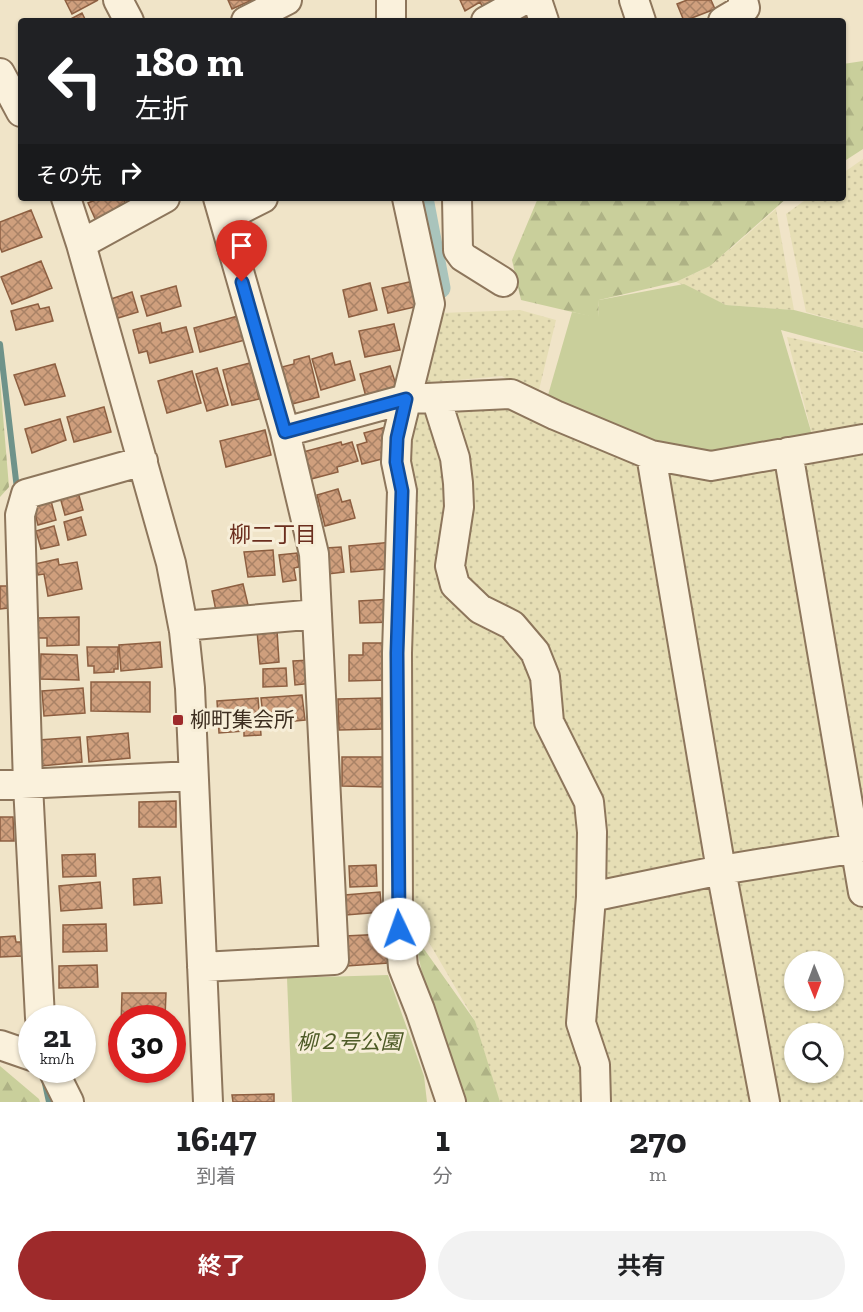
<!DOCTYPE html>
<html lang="ja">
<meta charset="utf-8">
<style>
:root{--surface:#fff;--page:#f2f2f2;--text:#202124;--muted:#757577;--accent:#9e2a2b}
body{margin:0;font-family:"Zilla Slab","Noto Sans JP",serif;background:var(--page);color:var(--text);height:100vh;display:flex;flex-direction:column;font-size:22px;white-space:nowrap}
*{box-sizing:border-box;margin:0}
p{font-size:20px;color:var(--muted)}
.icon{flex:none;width:33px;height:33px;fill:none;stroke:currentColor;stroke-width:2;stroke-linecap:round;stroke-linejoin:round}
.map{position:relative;height:1102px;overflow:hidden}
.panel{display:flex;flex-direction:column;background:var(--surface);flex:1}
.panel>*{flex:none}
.top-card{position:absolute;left:18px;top:18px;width:828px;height:183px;border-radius:6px;box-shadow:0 2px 4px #0004;background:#202124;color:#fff;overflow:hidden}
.needle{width:39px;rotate:179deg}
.buttons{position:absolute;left:784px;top:951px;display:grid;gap:12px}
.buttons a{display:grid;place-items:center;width:60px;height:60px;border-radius:50%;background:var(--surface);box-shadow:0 2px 4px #0004;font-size:30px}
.speed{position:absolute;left:18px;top:1005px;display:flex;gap:12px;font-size:30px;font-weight:700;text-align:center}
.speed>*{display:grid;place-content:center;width:78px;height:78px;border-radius:50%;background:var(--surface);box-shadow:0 2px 4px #0004;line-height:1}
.speed small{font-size:15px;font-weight:400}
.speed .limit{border:9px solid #d22;background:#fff;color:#111}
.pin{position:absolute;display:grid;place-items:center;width:51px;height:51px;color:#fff;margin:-62px -26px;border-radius:50% 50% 50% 0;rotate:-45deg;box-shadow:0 0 6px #0007}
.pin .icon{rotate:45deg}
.me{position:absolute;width:66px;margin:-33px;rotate:357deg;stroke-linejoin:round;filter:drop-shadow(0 0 4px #0008)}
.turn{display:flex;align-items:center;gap:21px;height:126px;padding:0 18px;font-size:27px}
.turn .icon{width:78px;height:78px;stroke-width:2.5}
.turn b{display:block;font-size:42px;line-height:51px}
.then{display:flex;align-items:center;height:57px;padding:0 18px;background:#0003;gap:12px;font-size:22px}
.eta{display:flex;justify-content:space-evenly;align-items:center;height:102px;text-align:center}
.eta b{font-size:36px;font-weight:700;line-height:42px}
.action{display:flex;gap:12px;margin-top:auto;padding:12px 18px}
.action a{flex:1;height:69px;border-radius:36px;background:var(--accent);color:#fff;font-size:24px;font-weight:700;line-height:69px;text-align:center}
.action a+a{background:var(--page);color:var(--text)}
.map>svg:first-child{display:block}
.farmland{fill:url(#farmland-dots);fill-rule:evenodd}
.green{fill:#c9cf9b}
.forest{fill:url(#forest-firs)}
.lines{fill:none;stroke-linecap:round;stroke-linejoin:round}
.stream{stroke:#6f938a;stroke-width:6}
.canal{stroke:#a9c4bc;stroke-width:21}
.building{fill:url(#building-cross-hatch);stroke:#8d5f41;stroke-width:1.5}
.minor-casing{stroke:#8d765c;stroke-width:32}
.minor{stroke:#faf1dc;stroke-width:28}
.route-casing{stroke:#114b97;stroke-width:15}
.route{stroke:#1a73e8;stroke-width:10}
.poi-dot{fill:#9e2a2b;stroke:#f7eed8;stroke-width:2}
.labels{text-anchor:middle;stroke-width:6;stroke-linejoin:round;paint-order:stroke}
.poi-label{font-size:21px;fill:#3d2e20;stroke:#f7eed8;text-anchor:start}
.park-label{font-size:21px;font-style:italic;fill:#4d5a26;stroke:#f7eed8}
.neighbourhood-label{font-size:22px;fill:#6b2e1e;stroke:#f7eed8}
</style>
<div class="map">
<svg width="863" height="1102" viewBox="0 0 863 1102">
<defs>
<pattern id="farmland-dots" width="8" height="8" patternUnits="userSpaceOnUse" patternTransform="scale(1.5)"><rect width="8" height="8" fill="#e6deb5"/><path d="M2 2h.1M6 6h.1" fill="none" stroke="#c6bf9b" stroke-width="1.8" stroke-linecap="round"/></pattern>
<pattern id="forest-firs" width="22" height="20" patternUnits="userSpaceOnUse" patternTransform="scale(1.5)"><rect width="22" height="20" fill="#c9cf9b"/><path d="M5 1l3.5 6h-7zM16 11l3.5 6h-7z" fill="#aeb285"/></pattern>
<pattern id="building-cross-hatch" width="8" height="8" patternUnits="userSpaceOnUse" patternTransform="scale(1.5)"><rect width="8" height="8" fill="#cf9f7d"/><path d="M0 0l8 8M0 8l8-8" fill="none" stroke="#a98266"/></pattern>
</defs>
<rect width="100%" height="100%" fill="#f0e4c8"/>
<path class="farmland" d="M863,159V328L806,312L786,214L808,198H843V173Z
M776,209L794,310L726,305L676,282L702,270L733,247Z
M520,310L556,320L537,398L502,376L425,383L440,313Z
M787,337L863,353V1102H499L475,1021L407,905L398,597L413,410L481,404L813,438ZM795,962H834V1000H795ZM795,1034H834V1072H795Z"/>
<path class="green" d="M684,284L726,305L794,310L863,328V352L781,330L813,438L709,456L632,433L546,402L572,312L598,317L599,300Z
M388,975L424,1076L427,1102H292L287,978Z"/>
<path class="forest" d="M863,61V149L843,162V64Z
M538,198H787L710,266L676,282L599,300L598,318L521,300L512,260Z
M0,380L9,487L0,497Z
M414,935L475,1021L500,1102H449Z
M0,1066L39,1099L40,1102H0Z"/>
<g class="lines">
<path class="stream" d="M0,344L17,489
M29,1021L32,1038
M44,1079L49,1102"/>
<path class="canal" d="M423,198L440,288"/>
</g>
<path class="building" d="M65,0H98L72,14Z
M228,0H252L232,9Z
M460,0H504L484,10L480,2L465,11Z
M687,0H711L715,9L684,21L677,4Z
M82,13L86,21H67Z
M100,198H123L128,209L97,223L88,203Z
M31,210L42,237L2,252L0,247V222Z
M41,261L52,288L12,304L1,277Z
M414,281L419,306L388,313L382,288Z
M370,283L377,310L349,317L343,290Z
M176,286L181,306L147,316L141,296Z
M132,292L138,312L118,318L111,299Z
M38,304L40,309L49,307L53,321L16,330L11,311Z
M238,316L245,340L200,352L194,328Z
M160,323L162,333L186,327L193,352L150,363L147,351L139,353L133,330Z
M394,324L400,350L365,357L359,331Z
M332,353L335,365L350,361L355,380L321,390L312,359Z
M309,356L319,397L292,404L282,367L294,364V360Z
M250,363L259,399L232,405L223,370Z
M55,364L65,396L25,405L14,375Z
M390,366L397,388L366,397L360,374Z
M217,368L228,405L207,411L196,374Z
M192,371L201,403L167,413L158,381Z
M104,407L111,432L74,442L67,417Z
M60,419L66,440L32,453L25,429Z
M386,427L394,456L362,464L357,445L367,442L364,433Z
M265,430L271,455L226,467L220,441Z
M341,442L342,445L352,442L358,461L337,467L338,472L311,479L303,452Z
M338,489L342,502L350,500L355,518L325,526L317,495Z
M78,492L83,510L65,515L60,497Z
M51,501L56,520L38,525L33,506Z
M81,517L86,535L68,540L64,522Z
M54,526L59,545L41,549L36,531Z
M393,542L386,569L351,572L349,546Z
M341,547L344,572L328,574L326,548Z
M273,550L275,575L248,577L244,552Z
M297,553L299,567L294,568L296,580L283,582L279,555Z
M58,559L59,565L77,562L82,589L48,596L44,574L38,575L35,564Z
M243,584L248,605L216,611L212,591Z
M0,586H7L8,608L0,609Z
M393,599L394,622L360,623L359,601Z
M79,617V645L47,646V638H38V618Z
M277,630L279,662L260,664L257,631Z
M160,642L162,667L121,671L119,645Z
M363,643H383L390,680L349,681V655H363Z
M87,647H118V669H114V672L94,673V666H88Z
M41,654L77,655L79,680L40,679Z
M311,660L313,683L295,685L293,661Z
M286,668L287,686L263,687V669Z
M91,682H150V712L91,711Z
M83,688L85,713L44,716L42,691Z
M302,695L305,720L264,724L261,698Z
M258,698L261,735L244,736V731L219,733L217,701Z
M381,698L382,729L339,730L338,699Z
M128,733L130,758L89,762L87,737Z
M80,737L82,762L41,766L39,740Z
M342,757H384V787L342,786Z
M176,801V827H139V802Z
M0,817H13L14,841H0Z
M95,854L96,876L63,877L62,855Z
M376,865L377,886L350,887L349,866Z
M160,877L162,903L134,905L133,879Z
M100,882L102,908L61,911L59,886Z
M380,892L382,912L346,915L345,895Z
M106,924L107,951L63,952V925Z
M386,934L388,963L347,966L345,936Z
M15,936L16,942H22V956L0,957V937Z
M97,965L98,987L59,988V966Z
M122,993H166L165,1018H122L121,1025Z
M274,1094V1102H233L232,1095Z"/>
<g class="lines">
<g class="minor-casing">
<path id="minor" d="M118,0L129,21
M537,0L544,21
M634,0L641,21
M246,21L287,0
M391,21V0
M486,21L524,0
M723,21L745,8L743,0
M0,73L21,112
M66,198L81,244L171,563L184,631L190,688L208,1102
M407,198L430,304L397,438L396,462L402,491L397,653L398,910L403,967L420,1010L451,1102
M457,198L458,250L463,257L503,282
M224,218L263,198
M81,244L165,198
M436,398L455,458L458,483L459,507L450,566L455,585L480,609L512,625L535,652L545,677L549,722L589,802L592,832L591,897L581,1023L595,1065L596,1102
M285,432L406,399L511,394L555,415L651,455L711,466L863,439
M788,452L863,892
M651,455L721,870L765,1102
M183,626L317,614
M0,785L193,776
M591,897L721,870L863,847
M202,967L334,960L314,554L285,432L218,198
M40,1018L28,785L20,515L26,494L143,461
M0,1045L32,1056
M53,1070L69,1102"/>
</g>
<use href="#minor" class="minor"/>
</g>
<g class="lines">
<g class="route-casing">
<path id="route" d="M242,282L285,432L406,399L397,438L396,462L402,491L397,653L399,929"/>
</g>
<use href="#route" class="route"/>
</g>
<rect class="poi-dot" x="172" y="714" width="12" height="12" rx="3"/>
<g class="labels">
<g class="poi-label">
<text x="190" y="727">柳町集会所</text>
</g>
<g class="park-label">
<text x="349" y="1049">柳２号公園</text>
</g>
<g class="neighbourhood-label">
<text x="273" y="542">柳二丁目</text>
</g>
</g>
</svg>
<div class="buttons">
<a><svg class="needle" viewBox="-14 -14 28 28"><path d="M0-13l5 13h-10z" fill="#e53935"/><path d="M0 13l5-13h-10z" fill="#757577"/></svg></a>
<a><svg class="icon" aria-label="search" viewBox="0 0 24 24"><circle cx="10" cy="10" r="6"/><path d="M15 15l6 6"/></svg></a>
</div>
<div class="speed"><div>21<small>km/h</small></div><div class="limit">30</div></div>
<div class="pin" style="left:242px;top:282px;background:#d93025"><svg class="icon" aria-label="arrive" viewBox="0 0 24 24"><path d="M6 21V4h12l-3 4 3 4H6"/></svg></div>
<svg class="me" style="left:399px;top:929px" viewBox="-20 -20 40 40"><circle r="19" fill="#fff"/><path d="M0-13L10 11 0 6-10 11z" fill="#1a73e8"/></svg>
<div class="top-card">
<div class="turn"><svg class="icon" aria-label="left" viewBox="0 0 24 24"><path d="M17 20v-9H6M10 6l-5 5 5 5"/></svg><div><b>180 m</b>左折</div></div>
<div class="then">その先<svg class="icon" aria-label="right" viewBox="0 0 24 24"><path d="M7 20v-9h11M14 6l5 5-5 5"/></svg></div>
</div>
</div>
<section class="panel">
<div class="eta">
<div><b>16:47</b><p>到着</p></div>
<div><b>1</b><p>分</p></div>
<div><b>270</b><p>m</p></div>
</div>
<div class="action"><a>終了</a><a>共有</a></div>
</section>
